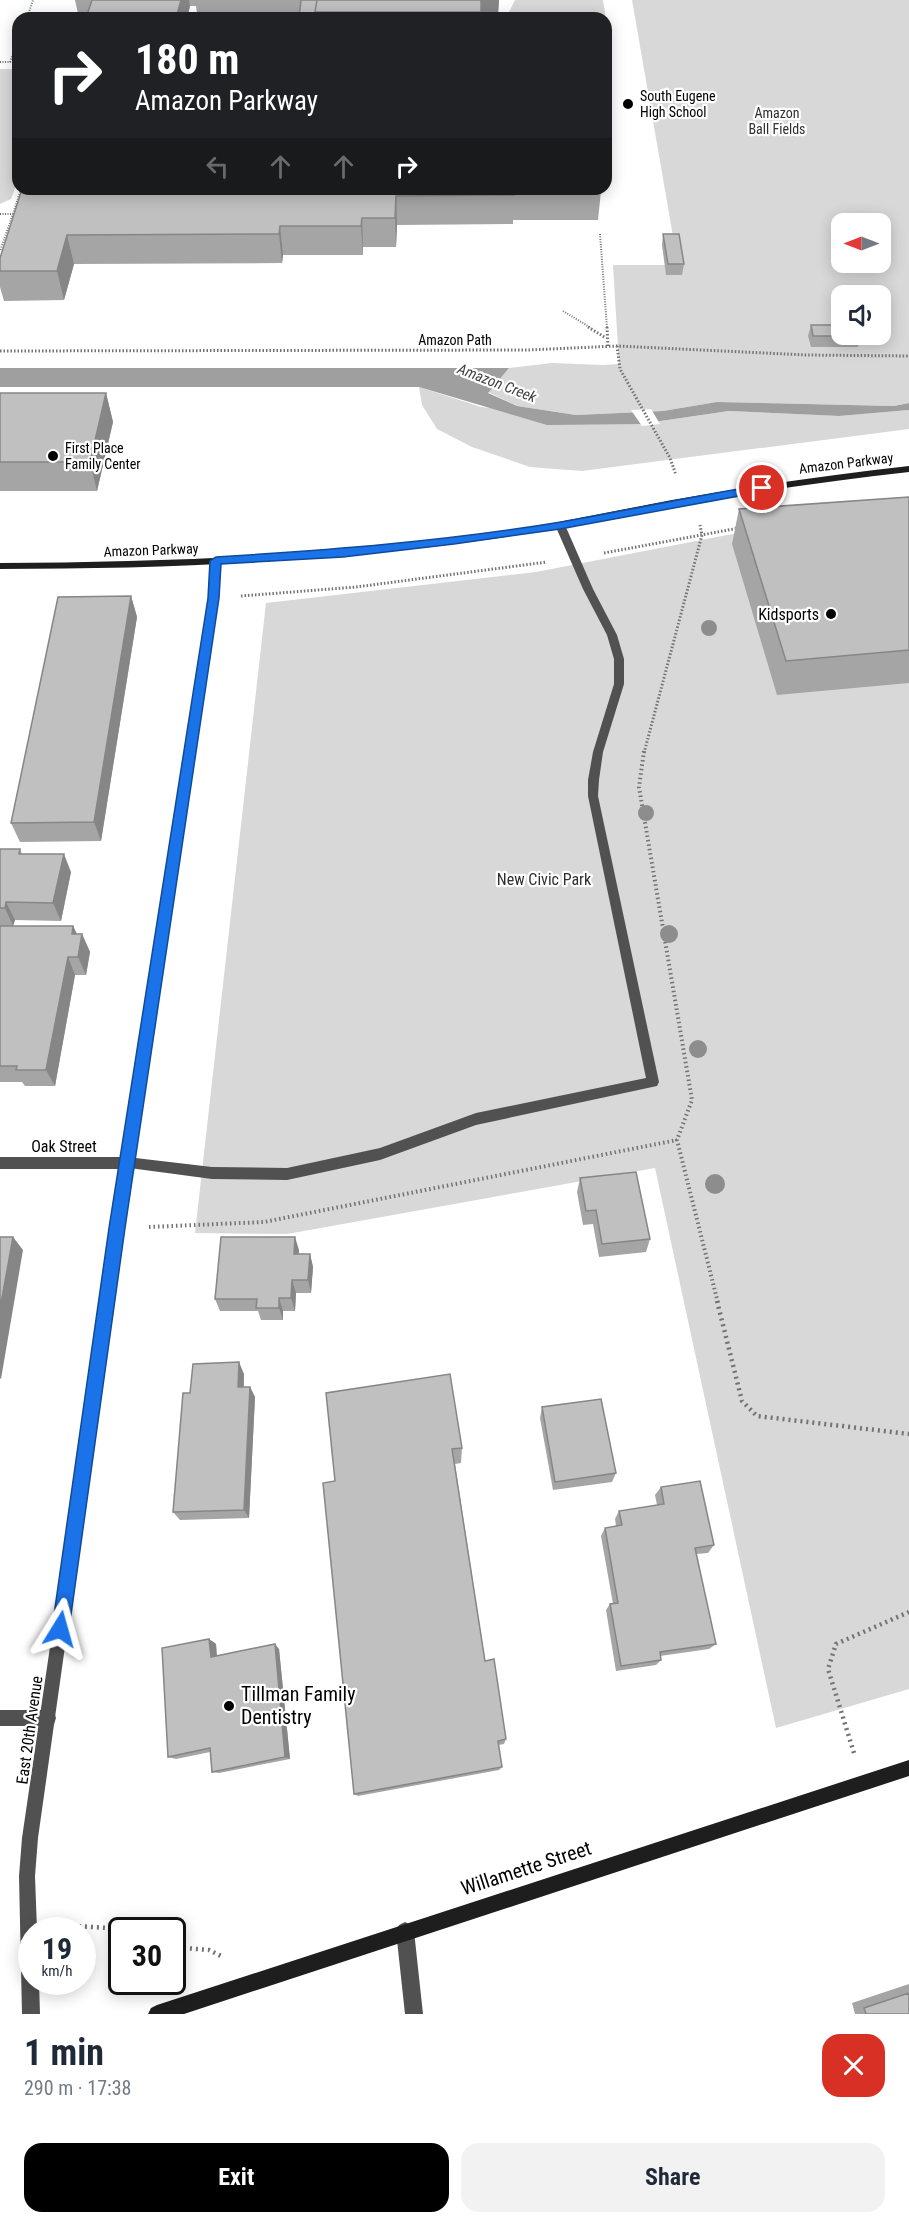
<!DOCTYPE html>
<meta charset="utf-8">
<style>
:root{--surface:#fff;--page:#f2f2f3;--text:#1f2937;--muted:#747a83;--accent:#000}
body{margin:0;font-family:"Roboto Condensed",sans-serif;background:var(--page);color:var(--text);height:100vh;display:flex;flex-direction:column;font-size:22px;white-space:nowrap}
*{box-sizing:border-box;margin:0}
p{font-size:20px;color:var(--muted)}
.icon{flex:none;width:33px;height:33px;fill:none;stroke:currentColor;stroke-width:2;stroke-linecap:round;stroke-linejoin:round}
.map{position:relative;height:2014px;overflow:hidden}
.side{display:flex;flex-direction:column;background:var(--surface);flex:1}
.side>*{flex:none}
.hud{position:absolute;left:12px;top:12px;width:600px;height:183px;border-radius:18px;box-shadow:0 3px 15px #0003;background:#202124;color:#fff;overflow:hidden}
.needle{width:39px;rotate:270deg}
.buttons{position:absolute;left:831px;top:213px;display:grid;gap:12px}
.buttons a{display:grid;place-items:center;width:60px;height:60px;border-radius:12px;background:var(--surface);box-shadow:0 3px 15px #0003;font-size:30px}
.speed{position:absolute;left:18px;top:1917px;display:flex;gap:12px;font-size:30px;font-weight:700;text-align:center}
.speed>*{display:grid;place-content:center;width:78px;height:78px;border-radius:50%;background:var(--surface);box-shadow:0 3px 15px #0003;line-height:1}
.speed small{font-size:15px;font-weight:400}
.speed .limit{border:3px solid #111;border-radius:9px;background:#fff;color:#111}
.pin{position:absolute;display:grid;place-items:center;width:51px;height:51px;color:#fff;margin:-26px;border:3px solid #fff;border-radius:50%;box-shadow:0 2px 6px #0007}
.me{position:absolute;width:66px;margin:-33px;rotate:8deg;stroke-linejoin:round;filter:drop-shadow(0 0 4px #0008)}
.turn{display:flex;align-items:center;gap:21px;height:126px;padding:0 24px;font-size:27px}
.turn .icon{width:78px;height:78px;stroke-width:2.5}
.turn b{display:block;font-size:42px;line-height:51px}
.lanes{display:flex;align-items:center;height:57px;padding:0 24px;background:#0003;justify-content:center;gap:30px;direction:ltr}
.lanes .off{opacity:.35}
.round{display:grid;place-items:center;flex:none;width:63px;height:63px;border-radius:18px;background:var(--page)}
.overview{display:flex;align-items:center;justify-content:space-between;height:102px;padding:0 24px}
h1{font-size:36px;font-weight:700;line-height:45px}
.button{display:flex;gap:12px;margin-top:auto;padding:12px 24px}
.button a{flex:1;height:69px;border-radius:18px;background:var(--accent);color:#fff;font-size:24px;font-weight:700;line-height:69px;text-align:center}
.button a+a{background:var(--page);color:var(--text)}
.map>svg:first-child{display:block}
.green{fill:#d8d8d8;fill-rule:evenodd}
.water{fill:#9f9f9f}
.pier{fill:#fff}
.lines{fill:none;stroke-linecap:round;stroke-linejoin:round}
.path-far3{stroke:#737373;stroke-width:2;stroke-dasharray:1 1.5;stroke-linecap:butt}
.path-far2{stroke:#737373;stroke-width:3;stroke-dasharray:1.5 2;stroke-linecap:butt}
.path-far1{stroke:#737373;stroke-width:4;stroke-dasharray:1.5 3;stroke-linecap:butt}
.path{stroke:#737373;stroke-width:4.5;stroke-dasharray:2 4;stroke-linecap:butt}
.service{fill:#515151;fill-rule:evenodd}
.minor{fill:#515151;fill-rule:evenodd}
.secondary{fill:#1e1e1e;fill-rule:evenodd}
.tree{fill:#8d8d8d}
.wall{fill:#a5a5a5}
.shaded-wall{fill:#868686}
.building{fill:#c0c0c0;stroke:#868686;stroke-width:1.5}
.route{fill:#1a73e8;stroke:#114b97;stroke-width:1.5}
.poi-dot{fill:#000;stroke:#fff;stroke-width:2}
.labels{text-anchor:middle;stroke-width:4.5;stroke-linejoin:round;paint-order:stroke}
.far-poi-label{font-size:14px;fill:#000;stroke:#fff;text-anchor:start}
.far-park-label{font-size:14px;fill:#2f2f2f;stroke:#fff}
.far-street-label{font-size:14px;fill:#000;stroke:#fff}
.far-water-label{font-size:15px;font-style:italic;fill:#404040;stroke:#fff}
.poi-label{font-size:16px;fill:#000;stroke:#fff;text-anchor:end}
.park-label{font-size:16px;fill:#2f2f2f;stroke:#fff}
.street-label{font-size:16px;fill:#000;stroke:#fff}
.near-poi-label{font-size:20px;fill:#000;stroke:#fff;text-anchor:start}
.near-street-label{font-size:20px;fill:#000;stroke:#fff}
</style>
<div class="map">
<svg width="909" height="2014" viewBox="0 0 909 2014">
<rect width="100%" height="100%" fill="#fff"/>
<path class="green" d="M515,0H603L612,55H606V18H506Z
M632,0H909V403L894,406L717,402L663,411L576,415L517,406L488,392L509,368L552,363L603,365L619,364L613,265H678ZM842,224H880V262H842ZM842,296H880V334H842Z
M0,69H18V180L11,199L0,204Z
M419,387L481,407L640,424L729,411L839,416L909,410V429L582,471L530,467L472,447L437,429L422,405Z
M909,508V1689L776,1728L655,1168L287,1234L195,1233L266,603L536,572L727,535Z"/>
<path class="water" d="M0,368H509L488,393L517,406L576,415L663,411L717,402L894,406L909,403V410L839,416L729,411L640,424L547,425L419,387H0Z"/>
<path class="pier" d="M651,409L660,424L642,426L631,410Z"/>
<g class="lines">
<path class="path-far3" d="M27,18L33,0
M0,62H18
M10,62L18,41
M0,214H13L0,251
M13,214L21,189
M600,234L607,328
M563,311L591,328"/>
<path class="path-far2" d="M588,327L606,338
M607,327L608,347
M617,346L620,369L670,458L676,475
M0,351L528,350L617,346L806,355L909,356
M604,553L739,528
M241,596L356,587L547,562
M644,753L702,535L700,525"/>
<path class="path-far1" d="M644,751L639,787L692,1100L677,1140L718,1303
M149,1227L264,1222L677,1140"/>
<path class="path" d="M717,1301L742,1401L757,1416L909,1434
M854,1753L828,1669L836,1644L909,1612
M61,1925L108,1928L122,1936
M172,1947L209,1950L223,1957"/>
<path class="service" d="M560,522L565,525L593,589L617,635L624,659V684L603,752L599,780L598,796L659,1082L657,1086L476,1125L380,1160L287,1180L212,1179L122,1167L121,1163L122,1159L127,1157L212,1167L287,1168L380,1148L476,1113L646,1078L588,796V780L593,752L614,684V659L607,635L583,589L555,525Z
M0,1710H48L54,1712L56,1718L54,1724L48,1726H0Z"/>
<path class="minor" d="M216,558L221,561L218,603L124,1228L38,1838L35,1876L37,1930H32V1982H39L40,2014H22L19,1876L22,1838L120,1169H0V1157H121L208,603L211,561Z
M405,1922L411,1925L414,1931L423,2014H405L396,1931L399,1925Z"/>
<path class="secondary" d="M909,466V472C830,481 751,492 672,506C612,517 552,531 491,539C328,562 164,569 0,569V563C164,562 328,556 491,533C552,525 612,511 672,500C751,486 830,475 909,466Z
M909,1760V1776L184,2014H148L151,2008L157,2005Z"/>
</g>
<g class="tree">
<circle cx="709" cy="628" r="8"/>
<circle cx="646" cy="813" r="8"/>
<circle cx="669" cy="934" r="9"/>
<circle cx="698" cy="1049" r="9"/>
<circle cx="715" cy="1184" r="10"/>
</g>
<path class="wall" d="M75,0H499L498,14L493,18H299L300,14L197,13L196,6H190L187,18H79Z
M22,189L601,191L598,220H513V224L397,225L396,247H363V255H283L282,263L74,264L64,300L4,301L0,287V258Z
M663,234L684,264L682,275H666L662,245Z
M811,325L861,336L858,347H811L808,336Z
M0,393H106L113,422L97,491H0Z
M909,497V683L777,695L732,544L739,509Z
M131,596L137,617L101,841L20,842L11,823Z
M0,849H20L22,854L71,872L61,921L15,920L13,926H73L77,934H82L90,952L86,975H75L55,1086H25L22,1082H0Z
M580,1178L650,1239L646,1252L599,1257L593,1224L583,1225L577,1192Z
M299,1250V1254H310L313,1267L311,1293H296L295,1311H283V1320H261L258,1311H220L215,1299Z
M244,1374V1387H250L255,1397L249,1518L180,1520L173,1512L190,1393Z
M326,1393L462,1448L461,1463L455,1464L485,1661L506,1739L504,1744L498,1745L502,1767L499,1770L358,1796L354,1794L335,1481Z
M542,1407L616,1473L612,1482L553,1490L540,1418Z
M661,1487L714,1545L708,1553L696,1554L716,1644L709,1649L660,1656L661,1660L656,1665L616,1671L606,1610L610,1604H613L601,1536L605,1528L616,1526L615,1519L619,1511L657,1505L655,1495Z
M209,1639L216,1644L217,1656L279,1649L290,1759L219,1773L212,1772L210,1752L176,1759L168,1757Z
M909,1984V2014H855L852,2003Z"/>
<path class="shaded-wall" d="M181,0H189L190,6L187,18H176Z
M481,0H499L498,14L493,18H481Z
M396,196L397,225L396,247L395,218Z
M362,218L363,247V255L361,226Z
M280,226L283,255L282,263L279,234Z
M67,235L74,264L64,300L57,271Z
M106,393L113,422L97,491L90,462Z
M131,596L137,617L101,841L94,822Z
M64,854L71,872L61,921L53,903Z
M6,902L15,920L13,926L5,908Z
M73,926L81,943L82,934L90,952L86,975L78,957L72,934Z
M68,957L75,975L55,1086L46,1070Z
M13,1237L23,1250L1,1379L0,1378V1309Z
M295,1237L299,1250L298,1267L294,1254Z
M310,1254L313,1267L311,1293L308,1280Z
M292,1280L296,1293L295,1311L291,1298Z
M279,1298L283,1311V1320L279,1308Z
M239,1362L244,1374L243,1397L238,1387Z
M250,1387L255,1397L249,1518L244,1510Z
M209,1639L216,1644L217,1662L211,1657Z
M275,1644L279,1649L290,1759L285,1757Z"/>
<path class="building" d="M92,0H181L176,18H86Z
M301,0H317L315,12L316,18H299Z
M317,0H481V12H315Z
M22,189H600L601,191H513L514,195L396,196L395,218H362L361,226H280L279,234L67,235L57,271H0V258Z
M663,234H679L684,264H668Z
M811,325H842V334H861V336H813Z
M0,393H106L90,462H0Z
M909,497V650L786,661L739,509Z
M131,596L94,822L11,823L58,597Z
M0,849H20L19,854H64L53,903L6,902L5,908H0Z
M0,926H73L72,934H82L78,957H68L46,1070H16L17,1066H0Z
M636,1172L650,1239L602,1244L596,1210L586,1211L580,1178Z
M0,1237H13L0,1309Z
M221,1237H295L294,1254H310L308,1280H292L291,1298H279V1308H256L257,1299H215Z
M239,1362L238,1387H250L244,1510L173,1512L183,1393H190L193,1364Z
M450,1374L462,1448L452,1449L485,1661L494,1659L506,1739L498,1741L502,1767L354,1794L323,1483L335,1481L326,1393Z
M601,1399L616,1473L555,1482L542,1407Z
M700,1481L714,1545L695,1548L716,1644L660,1652L661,1660L621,1666L610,1604L618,1603L605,1528L622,1525L619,1511L664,1504L661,1487Z
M209,1639L211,1657L275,1644L285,1757L212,1772L210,1748L168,1757L162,1648Z
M909,1993V2014H866L864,2008Z"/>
<path class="route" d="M762,485L766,486V491L560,529L454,544L343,557L221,564L219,598L125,1228L69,1629L67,1635L60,1638L54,1635L52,1629L109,1228L208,598L210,561L216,557C331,550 446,541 561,522C628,510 695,496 762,485Z"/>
<g class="poi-dot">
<circle cx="628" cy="104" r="6"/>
<circle cx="53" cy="456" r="6"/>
<circle cx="831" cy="614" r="6"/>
<circle cx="229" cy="1706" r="6"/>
</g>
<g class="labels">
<g class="far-poi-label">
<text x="640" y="101">South Eugene<tspan x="640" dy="16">High School</tspan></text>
<text x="65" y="453">First Place<tspan x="65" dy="16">Family Center</tspan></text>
</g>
<g class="far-park-label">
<text x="777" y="118">Amazon<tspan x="777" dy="16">Ball Fields</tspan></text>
</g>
<g class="far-street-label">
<text x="455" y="345">Amazon Path</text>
<text transform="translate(846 463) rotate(-7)" y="5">Amazon Parkway</text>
<text transform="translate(151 550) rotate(-2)" y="5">Amazon Parkway</text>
</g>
<g class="far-water-label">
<text transform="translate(497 383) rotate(21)" y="5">Amazon Creek</text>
</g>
<g class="poi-label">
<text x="819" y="620">Kidsports</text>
</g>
<g class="park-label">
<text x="544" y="885">New Civic Park</text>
</g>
<g class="street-label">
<text x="64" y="1152">Oak Street</text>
<text transform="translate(29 1730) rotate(-82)" y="6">East 20th Avenue</text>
</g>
<g class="near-poi-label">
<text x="241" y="1701">Tillman Family<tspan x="241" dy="23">Dentistry</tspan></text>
</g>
<g class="near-street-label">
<text transform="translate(526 1868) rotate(-18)" y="7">Willamette Street</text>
</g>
</g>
</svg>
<div class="buttons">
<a><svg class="needle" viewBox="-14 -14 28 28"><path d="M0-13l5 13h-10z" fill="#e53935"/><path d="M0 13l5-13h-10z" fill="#747a83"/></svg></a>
<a><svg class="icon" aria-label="sound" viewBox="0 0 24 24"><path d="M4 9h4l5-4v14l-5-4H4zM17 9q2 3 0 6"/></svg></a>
</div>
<div class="speed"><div>19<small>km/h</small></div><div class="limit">30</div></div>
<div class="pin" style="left:762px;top:488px;background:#d93025"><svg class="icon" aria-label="arrive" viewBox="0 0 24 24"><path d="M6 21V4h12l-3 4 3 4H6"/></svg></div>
<svg class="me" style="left:60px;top:1629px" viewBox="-20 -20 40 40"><path d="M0-17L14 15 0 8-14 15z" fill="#1a73e8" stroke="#fff" stroke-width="4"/></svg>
<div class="hud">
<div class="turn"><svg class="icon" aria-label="right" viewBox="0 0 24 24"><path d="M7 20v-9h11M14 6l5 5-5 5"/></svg><div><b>180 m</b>Amazon Parkway</div></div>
<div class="lanes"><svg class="icon off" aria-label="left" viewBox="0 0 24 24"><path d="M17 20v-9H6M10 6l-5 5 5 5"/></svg><svg class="icon off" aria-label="ahead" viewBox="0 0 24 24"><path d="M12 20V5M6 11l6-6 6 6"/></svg><svg class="icon off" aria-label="ahead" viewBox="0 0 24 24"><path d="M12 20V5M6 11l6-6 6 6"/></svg><svg class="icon" aria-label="right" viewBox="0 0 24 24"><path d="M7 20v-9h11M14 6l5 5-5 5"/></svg></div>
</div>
</div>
<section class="side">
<div class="overview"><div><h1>1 min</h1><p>290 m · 17:38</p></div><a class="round" style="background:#d93025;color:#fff"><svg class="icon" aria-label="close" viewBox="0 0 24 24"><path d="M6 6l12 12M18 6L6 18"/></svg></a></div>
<div class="button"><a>Exit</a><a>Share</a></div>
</section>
